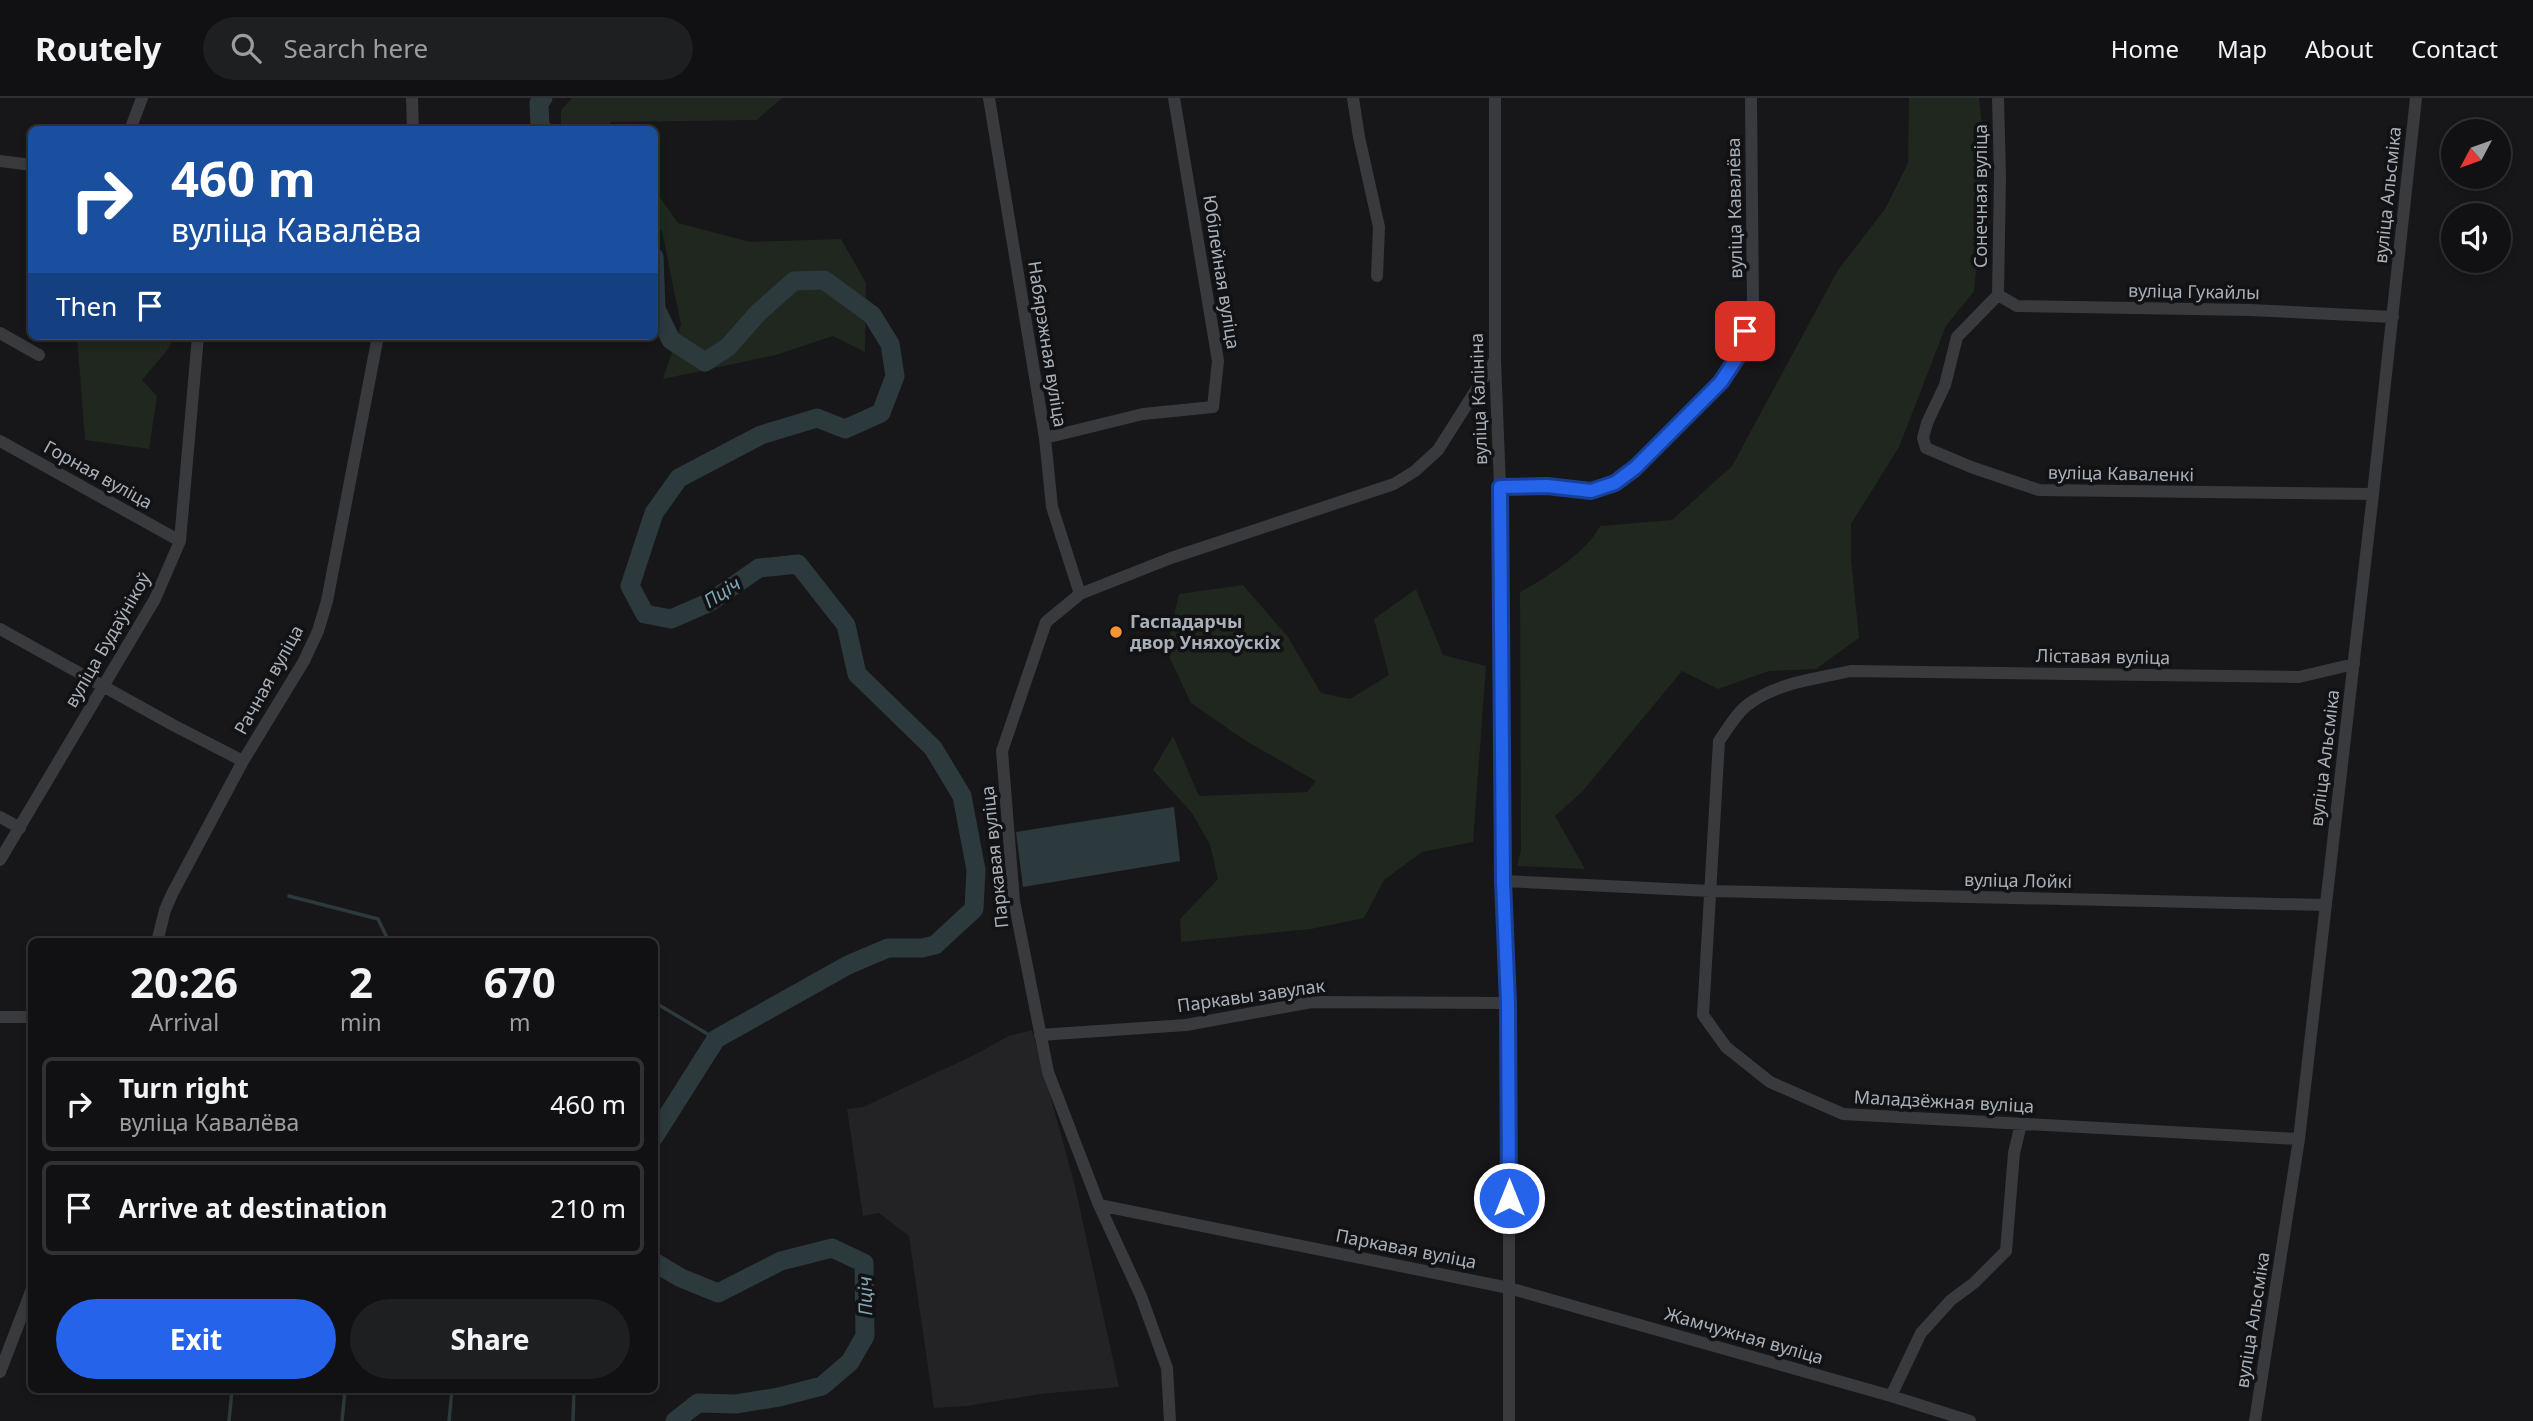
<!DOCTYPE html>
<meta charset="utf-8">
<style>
:root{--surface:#111113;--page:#1e1f21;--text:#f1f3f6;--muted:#9c9da0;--line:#303133;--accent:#2563eb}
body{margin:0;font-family:"Noto Sans",sans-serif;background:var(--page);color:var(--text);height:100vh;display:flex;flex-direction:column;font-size:26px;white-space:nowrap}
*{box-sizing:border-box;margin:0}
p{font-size:23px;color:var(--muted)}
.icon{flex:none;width:38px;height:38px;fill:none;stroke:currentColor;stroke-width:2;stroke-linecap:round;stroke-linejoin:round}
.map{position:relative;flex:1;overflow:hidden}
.details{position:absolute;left:28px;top:840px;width:630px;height:455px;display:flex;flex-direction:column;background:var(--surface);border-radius:10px;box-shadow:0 4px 10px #0003,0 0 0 2px var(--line)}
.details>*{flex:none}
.hud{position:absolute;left:28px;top:28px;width:630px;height:214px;border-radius:10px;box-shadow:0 4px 10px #0003,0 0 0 2px var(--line);background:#1a4fa0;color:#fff;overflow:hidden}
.needle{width:46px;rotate:229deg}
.buttons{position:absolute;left:2441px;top:21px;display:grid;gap:14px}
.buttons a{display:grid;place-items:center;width:70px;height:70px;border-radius:50%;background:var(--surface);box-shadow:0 4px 10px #0003,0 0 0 2px var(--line);font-size:35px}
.pin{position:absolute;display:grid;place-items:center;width:60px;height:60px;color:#fff;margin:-30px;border-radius:14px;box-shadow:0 4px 10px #0006}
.me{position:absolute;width:77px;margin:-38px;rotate:0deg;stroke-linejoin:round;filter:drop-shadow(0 0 5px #0008)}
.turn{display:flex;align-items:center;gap:24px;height:147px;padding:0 28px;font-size:32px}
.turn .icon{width:91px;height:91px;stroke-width:2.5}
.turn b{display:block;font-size:49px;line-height:60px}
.then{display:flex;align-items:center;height:66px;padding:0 28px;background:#0003;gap:14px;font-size:26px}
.eta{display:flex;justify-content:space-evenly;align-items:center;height:119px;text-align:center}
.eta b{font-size:42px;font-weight:700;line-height:49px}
.primary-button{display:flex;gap:14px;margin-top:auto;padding:14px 28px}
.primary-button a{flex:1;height:80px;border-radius:42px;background:var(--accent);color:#fff;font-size:28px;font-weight:700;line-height:80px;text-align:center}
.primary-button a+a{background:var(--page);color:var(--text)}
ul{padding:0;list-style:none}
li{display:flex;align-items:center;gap:21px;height:94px;margin:0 14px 10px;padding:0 14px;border:4px solid var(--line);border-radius:10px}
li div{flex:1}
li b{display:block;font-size:26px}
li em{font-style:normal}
header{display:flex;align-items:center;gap:42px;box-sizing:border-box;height:98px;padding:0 35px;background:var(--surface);border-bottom:2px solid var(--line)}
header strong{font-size:33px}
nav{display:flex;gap:38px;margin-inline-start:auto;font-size:24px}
.search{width:490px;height:63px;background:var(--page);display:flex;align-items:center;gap:18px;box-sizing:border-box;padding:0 24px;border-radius:38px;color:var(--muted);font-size:26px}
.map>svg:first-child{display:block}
.built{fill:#232326}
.green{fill:#1f271e}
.water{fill:#2c393d}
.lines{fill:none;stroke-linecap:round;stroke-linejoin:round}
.stream{stroke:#2c393d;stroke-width:3.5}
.river{stroke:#2c393d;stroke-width:19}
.minor{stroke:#383a3e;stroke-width:12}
.route-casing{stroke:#184099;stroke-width:18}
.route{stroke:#2563eb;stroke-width:12}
.poi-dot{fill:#f79331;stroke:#121214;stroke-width:2.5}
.labels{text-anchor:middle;stroke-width:7;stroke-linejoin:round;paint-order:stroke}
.street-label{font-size:18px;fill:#a8b0b9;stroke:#121214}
.poi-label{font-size:18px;font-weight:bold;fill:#a8b0b9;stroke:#121214;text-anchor:start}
.water-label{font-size:19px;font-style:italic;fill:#7fa5b5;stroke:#121214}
</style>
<header>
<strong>Routely</strong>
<div class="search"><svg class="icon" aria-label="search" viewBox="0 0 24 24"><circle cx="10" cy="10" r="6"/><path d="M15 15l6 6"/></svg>Search here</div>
<nav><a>Home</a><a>Map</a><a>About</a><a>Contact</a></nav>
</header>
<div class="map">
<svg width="2533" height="1323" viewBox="0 0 2533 1323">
<rect width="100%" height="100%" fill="#171719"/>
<path class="built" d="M1032,932L1074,1084L1119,1289L1040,1296L967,1308L934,1310L909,1138L879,1115L863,1118L847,1011L863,1009L970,959L1009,938Z"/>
<path class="green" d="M572,0H782L757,22L610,24L614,31H561V12Z
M1909,0H1979L1987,70L1974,193L1946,228L1899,349L1851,426V460L1859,540L1816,571L1769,573L1718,591L1682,573L1581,695L1555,718L1585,771L1517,768L1521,752L1520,494C1546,480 1586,455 1600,428L1672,422L1732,368L1838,172L1885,111L1908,65Z
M654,91L678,125L750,144L841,141L866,185L865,254L833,238L776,257L663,281L681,227L662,133L655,126Z
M77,238L174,239L169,250L142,282L157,298L149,351L85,342Z
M1243,487L1288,539L1321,595L1350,601L1389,577L1374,521L1416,491L1443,557L1486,568L1473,744L1422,754L1384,782L1364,820L1311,831L1181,844L1180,821L1218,781L1210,747L1192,715L1153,672L1173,638L1199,698L1307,694L1316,683L1246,643L1191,605L1166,552L1179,496Z"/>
<path class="water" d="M1174,709L1180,763L1023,789L1016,734Z"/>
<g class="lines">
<path class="stream" d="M289,798L378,821L389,844
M277,844V843
M654,904L716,941
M229,1323L232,1292
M342,1323L345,1292
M449,1323L452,1292
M573,1323L574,1292"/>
<path class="river" d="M543,0L539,5L540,27L543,32
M654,159L656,211L671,242L705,264L728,249L758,215L794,183L824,182L872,217L890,246L895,278L881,315L845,331L817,320L761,337L679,380L654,415L630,488L645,516L671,521L710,504L759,470L798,466L846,527L857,576L933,650L962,698L976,772L974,811L935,847L922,850H888L848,867L716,941L654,1039
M654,1164L681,1180L718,1195L781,1163L832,1150L864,1165L865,1238L850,1264L822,1288L779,1299L736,1306L698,1305L675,1323"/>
<path class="minor" d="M412,0L413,32
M989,0L1045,340L1052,409L1080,496
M1353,0L1359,39L1379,129L1377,178
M1495,0V262L1500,389L1503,783L1509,905V1323
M130,32L142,0
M0,63L32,67
M1998,197L1957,239L1945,287L1927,325L1923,340L1926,350L1971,369L2039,392L2373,396
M1998,197L2017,208L2250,212L2393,219
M1998,197L2000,78L1998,0
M0,235L39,257
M1045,340L1143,316L1213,309L1218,263L1174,0
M0,343L180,443
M1500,389L1547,388L1591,393L1614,385L1635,370L1722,284L1738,258L1753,208L1751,0
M0,531L173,627L243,663
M0,719L20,730
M0,762L155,501L180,443L198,238
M1503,783L1710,793L2325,807
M157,844L165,812L172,796L243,663L304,563L318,533L327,503L378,238
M0,919H32
M1040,937L1186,927L1312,904L1509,905
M2299,1041L1843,1016L1770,984L1726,949L1703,917L1719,643C1727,632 1735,617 1746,608C1775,585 1815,581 1851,573L2299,579L2354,566
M1099,1107L1509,1190L1891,1298L1970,1323
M0,1274L32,1191
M1891,1298L1921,1235L1951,1202L1974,1185L2006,1153L2014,1055L2021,1026
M1170,1323L1167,1270L1141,1198L1099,1107L1048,974L1014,803L1002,653L1046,524L1080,496L1171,460L1394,386L1415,373L1438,352L1495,262
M2255,1323L2299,1041L2373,396L2416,0"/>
</g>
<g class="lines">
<g class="route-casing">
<path id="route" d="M1509,1100L1508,905L1503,783L1500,389L1547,388L1591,393L1615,385L1635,370L1721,284L1738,258L1745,233"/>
</g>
<use href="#route" class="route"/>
</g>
<circle class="poi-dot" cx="1116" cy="534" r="7"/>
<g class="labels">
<g class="street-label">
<text transform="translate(2388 97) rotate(-84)" y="6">вуліца Альсміка</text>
<text transform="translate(1981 98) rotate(-90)" y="6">Сонечная вуліца</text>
<text transform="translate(1735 110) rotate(-91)" y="6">вуліца Кавалёва</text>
<text transform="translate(1221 174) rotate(81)" y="6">Юбілейная вуліца</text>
<text transform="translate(2194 194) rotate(1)" y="6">вуліца Гукайлы</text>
<text transform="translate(1047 246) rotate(81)" y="6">Набярэжная вуліца</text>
<text transform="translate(1479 301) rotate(-92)" y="6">вуліца Калініна</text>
<text transform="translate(2121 376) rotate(1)" y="6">вуліца Каваленкі</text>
<text transform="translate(98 377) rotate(29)" y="6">Горная вуліца</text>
<text transform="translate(108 542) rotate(-60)" y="6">вуліца Будаўнікоў</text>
<text transform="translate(2103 559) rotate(1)" y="6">Ліставая вуліца</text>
<text transform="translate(269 582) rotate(-61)" y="6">Рачная вуліца</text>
<text transform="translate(2325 660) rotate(-83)" y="6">вуліца Альсміка</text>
<text transform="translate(995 759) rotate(-96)" y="6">Паркавая вуліца</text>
<text transform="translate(2018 783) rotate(1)" y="6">вуліца Лойкі</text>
<text transform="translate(1251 898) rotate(-8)" y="6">Паркавы завулак</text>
<text transform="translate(1944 1004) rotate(3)" y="6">Маладзёжная вуліца</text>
<text transform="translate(1406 1151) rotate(11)" y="6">Паркавая вуліца</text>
<text transform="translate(2253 1222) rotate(-81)" y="6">вуліца Альсміка</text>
<text transform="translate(1744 1238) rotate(16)" y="6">Жамчужная вуліца</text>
</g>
<g class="poi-label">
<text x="1130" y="530">Гаспадарчы<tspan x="1130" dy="21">двор Уняхоўскіх</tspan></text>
</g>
<g class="water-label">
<text transform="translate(722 494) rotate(-33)" y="7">Пціч</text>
<text transform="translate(865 1198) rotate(-91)" y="7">Пціч</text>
</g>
</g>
</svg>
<div class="buttons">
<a><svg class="needle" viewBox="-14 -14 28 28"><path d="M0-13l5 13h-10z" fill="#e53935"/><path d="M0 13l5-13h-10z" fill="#9c9da0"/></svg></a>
<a><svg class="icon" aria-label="sound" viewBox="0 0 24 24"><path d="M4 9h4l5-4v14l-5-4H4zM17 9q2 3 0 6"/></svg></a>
</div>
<div class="pin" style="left:1745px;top:233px;background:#d93025"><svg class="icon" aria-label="arrive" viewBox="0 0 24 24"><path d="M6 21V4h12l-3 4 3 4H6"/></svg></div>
<svg class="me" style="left:1509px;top:1100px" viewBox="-20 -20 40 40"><circle r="17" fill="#2563eb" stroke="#fff" stroke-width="3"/><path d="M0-11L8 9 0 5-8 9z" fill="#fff"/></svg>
<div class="hud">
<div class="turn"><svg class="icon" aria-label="right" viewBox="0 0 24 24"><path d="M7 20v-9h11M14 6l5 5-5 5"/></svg><div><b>460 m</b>вуліца Кавалёва</div></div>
<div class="then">Then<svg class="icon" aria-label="arrive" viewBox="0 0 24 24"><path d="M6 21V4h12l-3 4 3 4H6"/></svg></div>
</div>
<section class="details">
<div class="eta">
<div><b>20:26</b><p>Arrival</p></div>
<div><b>2</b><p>min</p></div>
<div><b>670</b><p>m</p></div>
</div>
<ul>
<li><svg class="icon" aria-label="right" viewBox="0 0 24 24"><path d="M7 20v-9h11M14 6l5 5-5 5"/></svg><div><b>Turn right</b><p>вуліца Кавалёва</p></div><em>460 m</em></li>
<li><svg class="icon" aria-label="arrive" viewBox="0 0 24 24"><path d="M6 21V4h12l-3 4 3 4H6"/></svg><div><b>Arrive at destination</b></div><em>210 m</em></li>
</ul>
<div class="primary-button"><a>Exit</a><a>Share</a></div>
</section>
</div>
